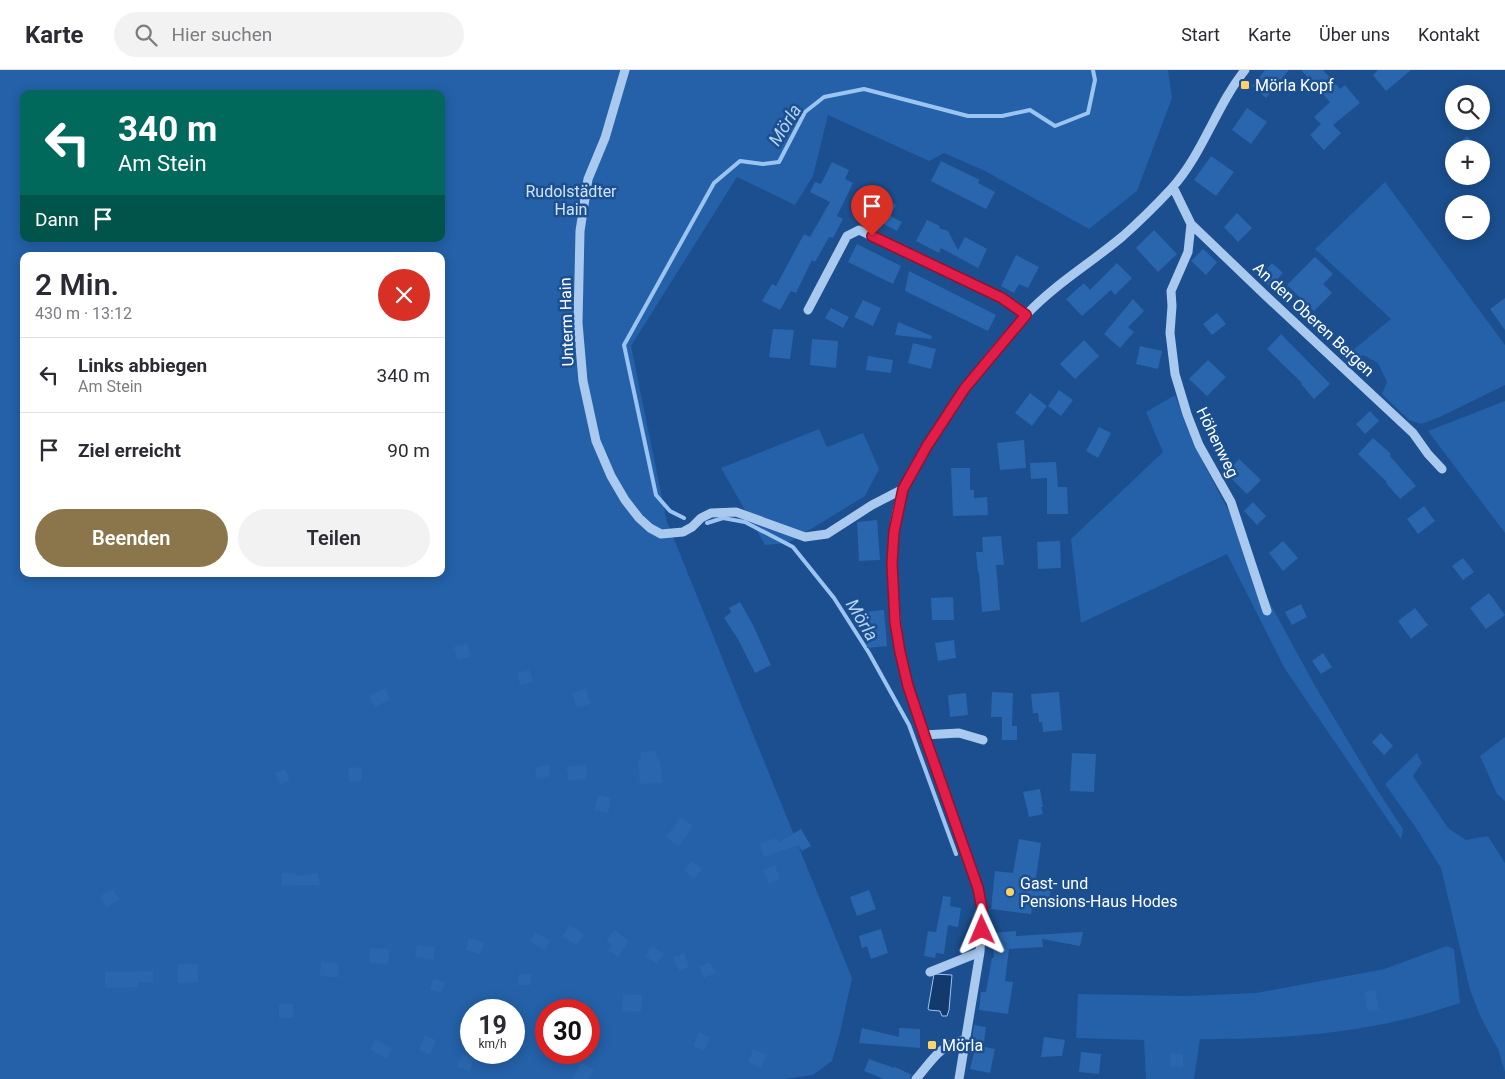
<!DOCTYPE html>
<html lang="de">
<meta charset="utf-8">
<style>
:root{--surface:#fff;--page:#f2f2f3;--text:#2b2b33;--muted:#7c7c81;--line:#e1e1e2;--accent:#8a764a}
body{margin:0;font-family:Roboto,sans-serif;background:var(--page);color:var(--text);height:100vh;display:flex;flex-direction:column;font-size:19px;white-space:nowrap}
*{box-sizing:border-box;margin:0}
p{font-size:16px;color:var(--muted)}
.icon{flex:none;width:28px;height:28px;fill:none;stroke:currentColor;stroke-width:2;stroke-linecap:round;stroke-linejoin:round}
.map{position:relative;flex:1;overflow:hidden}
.panel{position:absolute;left:20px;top:182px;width:425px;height:325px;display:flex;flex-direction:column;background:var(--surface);border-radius:10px;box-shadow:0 2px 12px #0003}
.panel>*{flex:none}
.guide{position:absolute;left:20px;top:20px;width:425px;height:152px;border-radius:10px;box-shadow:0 2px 12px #0003;background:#00695c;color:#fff;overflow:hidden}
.fabs{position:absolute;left:1445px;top:15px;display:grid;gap:10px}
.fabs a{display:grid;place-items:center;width:45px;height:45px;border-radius:50%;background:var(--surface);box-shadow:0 2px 12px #0003;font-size:25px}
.speed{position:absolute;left:460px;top:929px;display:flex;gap:10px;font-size:25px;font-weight:700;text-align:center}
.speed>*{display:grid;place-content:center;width:65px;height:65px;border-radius:50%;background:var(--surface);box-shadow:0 2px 12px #0003;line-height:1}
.speed small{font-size:12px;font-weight:400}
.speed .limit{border:8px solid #d22;background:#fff;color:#111}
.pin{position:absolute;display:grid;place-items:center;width:42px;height:42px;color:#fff;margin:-51px -21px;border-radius:50% 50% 50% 0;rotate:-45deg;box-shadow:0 0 5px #0007}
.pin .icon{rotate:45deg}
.me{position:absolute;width:55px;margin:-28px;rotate:359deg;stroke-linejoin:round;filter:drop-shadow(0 0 4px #0008)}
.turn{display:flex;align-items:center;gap:18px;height:105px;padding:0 15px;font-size:22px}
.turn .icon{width:65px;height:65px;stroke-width:2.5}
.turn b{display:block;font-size:35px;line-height:42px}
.then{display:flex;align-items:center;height:48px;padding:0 15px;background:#0003;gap:10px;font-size:19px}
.round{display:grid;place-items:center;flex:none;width:52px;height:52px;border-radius:26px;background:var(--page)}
.overview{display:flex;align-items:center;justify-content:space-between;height:85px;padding:0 15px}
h1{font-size:30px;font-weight:600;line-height:38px}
.cta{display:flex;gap:10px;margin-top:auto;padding:10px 15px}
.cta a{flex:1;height:58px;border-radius:30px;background:var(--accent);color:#fff;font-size:20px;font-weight:600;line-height:58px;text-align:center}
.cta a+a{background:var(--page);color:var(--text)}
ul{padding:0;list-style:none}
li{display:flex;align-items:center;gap:15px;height:75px;padding:0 15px;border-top:1px solid var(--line)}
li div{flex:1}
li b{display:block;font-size:19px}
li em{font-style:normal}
header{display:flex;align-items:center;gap:30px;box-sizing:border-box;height:70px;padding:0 25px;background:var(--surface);border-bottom:1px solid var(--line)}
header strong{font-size:24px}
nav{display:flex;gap:28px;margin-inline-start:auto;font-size:18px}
.search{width:350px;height:45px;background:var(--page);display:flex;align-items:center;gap:12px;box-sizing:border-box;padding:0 18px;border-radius:28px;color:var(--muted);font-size:19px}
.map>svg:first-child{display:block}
.green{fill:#2461a8;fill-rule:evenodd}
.water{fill:#123a6d;stroke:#9cc4f0}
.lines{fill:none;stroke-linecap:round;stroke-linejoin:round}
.stream{stroke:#9cc4f0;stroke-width:4}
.building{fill:#2a66ad}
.minor{stroke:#a9c9ee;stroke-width:9}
.route-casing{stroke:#92132f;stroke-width:12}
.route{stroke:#e11d48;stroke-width:9}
.poi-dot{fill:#ffd166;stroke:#1b4f8f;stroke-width:2}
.labels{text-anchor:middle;stroke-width:5;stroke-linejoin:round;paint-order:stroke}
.poi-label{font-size:16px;fill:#fff;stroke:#1b4f8f;text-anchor:start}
.park-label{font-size:16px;fill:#cfe3fa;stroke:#1b4f8f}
.street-label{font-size:16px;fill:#fff;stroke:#1b4f8f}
.water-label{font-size:18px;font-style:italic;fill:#b5d3f5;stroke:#1b4f8f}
</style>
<header>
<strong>Karte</strong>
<div class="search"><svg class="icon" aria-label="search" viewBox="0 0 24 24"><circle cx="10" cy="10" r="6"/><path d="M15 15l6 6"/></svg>Hier suchen</div>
<nav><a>Start</a><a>Karte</a><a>Über uns</a><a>Kontakt</a></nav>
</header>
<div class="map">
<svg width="1505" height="1009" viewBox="0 0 1505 1009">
<rect width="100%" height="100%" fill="#1b4f8f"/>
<path class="green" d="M0,0H1168L1172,28L1137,121L1089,159L985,101L944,83L929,91L828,45L813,106L795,135L737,107L631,276L667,452L852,908L840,963L832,991L813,1005L785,1009H0ZM24,24H441V169H24ZM24,186H441V504H24ZM471,940H514V982H471ZM546,940H589V982H546Z
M1385,112L1505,275V315L1440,347L1421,354L1409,350L1382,324L1387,312L1378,293L1363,285L1349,291L1342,289L1391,249L1315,179Z
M1175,325L1197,380L1231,446L1271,535L1315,616L1378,721L1403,759L1401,769L1285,599L1227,484L1081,553L1071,469L1163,382L1146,342Z
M1505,331V463L1428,361Z
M819,359L827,377L863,363L879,399L865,426L788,473L765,475L721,398Z
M1505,667V731L1497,724L1480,686Z
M1417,683L1422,693L1413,706L1448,758L1466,770L1488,766L1505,793V1002L1498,979L1481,948L1470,920L1441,798L1416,758L1385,714Z
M1447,876L1454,879L1460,933C1440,939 1421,946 1401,950C1336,966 1266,969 1200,969L1194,1009H1146L1144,970L1076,968L1078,924L1187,926L1256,923L1384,899Z"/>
<path class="water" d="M934,904L952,905L949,940L947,946H942L940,941L929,940L928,939Z"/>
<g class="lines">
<path class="stream" d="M684,448L670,441L656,425L624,275L714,113L740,91L763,94L779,92L805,42L824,27L864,19L968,46H1002L1030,40L1055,56L1088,43L1095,10L1093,0
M707,453L723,448L745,452L793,477L834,528L869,583L909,655L956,784"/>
</g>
<path class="building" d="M1265,0H1289L1266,28L1252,16Z
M1301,0H1323L1340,19L1345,15L1360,33L1333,55L1341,63L1324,80L1310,65L1321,54L1314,47L1330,32Z
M1378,0H1411L1386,21L1373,5Z
M1247,38L1267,52L1251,74L1232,60Z
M1467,66L1479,79H1453Z
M1211,86L1234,102L1216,126L1194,110Z
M941,91L980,110L978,113L995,122L986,139L931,111Z
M832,92L849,100L845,109L853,113L837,146L843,149L833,168L829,167L815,192L812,190L796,223L791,221L780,240L762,231L772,214L776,216L804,164L810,167L830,132L810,122L815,112L821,114Z
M886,129L896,135L890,146L902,152L897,161L876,150Z
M1237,143L1252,158L1238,172L1224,157Z
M927,150L940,156L939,158L948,161L958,180L965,167L987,179L978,198L941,178L939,183L916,171Z
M1154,160L1177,184L1158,202L1136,178Z
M857,174L901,196L893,214L848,192Z
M1203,179L1217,192L1206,205L1191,191Z
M1016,185L1039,197L1028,218L1019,214L1014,223L1001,216Z
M1315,187L1333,204L1323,214L1332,223L1314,241L1287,215Z
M1117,193L1132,208L1115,225L1111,220L1082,246L1066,229L1084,213L1090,220Z
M1272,193L1283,203L1270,217L1259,207Z
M909,201L996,245L988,261L905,221Z
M1505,228V260L1490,239Z
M1133,229L1144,241L1128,257L1134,262L1120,278L1104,264Z
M863,230L881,238L873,256L854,247Z
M831,238L849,247L843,258L825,248Z
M1217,243L1226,254L1212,265L1203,254Z
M898,252L932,266L931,269L895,265Z
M773,259L794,260L790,289L769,287Z
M1281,264L1330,314L1314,329L1301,314L1302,313L1267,279Z
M812,269L838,271L836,298L810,295Z
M1084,270L1099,286L1075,309L1060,294Z
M913,273L936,279L931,299L908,293Z
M1140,276L1162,281L1158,299L1136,294Z
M868,286L893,290L891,303L866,300Z
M1208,290L1226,307L1207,326L1189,309Z
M1059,320L1073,330L1061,346L1048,336Z
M1030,323L1047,336L1032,356L1015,343Z
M1370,341L1379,351L1365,364L1356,354Z
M1099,357L1111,363L1098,388L1086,381Z
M1373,368L1391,384L1390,386L1416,416L1400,429L1386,413L1387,412L1358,384Z
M1024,370L1026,398L1000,400L997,373Z
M1239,389L1261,410L1247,424L1226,403Z
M1056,392L1058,417H1067L1068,444H1047V408L1031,409L1030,393Z
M951,398H970V420H974V428L987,427L988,445L953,446Z
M1253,432L1266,446L1257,455L1244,441Z
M1424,436L1435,451L1418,464L1407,449Z
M877,450L880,490L859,491L857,452Z
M1001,466L1004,495H996L1000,540L982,542L979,502H978L976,482H983L982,467Z
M1060,471L1061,498L1038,499L1037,472Z
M1283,471L1298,488L1283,501L1269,483Z
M1463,488L1474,502L1463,510L1452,496Z
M1489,523L1505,545L1486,559L1470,538Z
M953,527L954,550H932L931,528Z
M740,532L753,555L771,595L755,603L738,569L724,548L731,542L729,538Z
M1301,534L1307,547L1292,555L1285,542Z
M1415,538L1428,555L1411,569L1398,551Z
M884,540L887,576L867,578L864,542Z
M954,570L956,588L938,591L935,573Z
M467,573L470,587L457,590L454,576Z
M1323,583L1332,597L1321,604L1312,591Z
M530,600L533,612L520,615L517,603Z
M385,618L390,629L375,637L369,626Z
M586,619L590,634L577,638L572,623Z
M992,622L1013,623L1012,656H1017V670H1002V647H991Z
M1059,622L1062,660L1043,662L1042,652H1039L1038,643H1033L1031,624Z
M966,623L968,645L950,647L948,625Z
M1381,663L1393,676L1384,685L1372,672Z
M656,681L657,689H660L662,713L640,714L638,690H641L640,682Z
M1072,683L1096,684L1094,722L1070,721Z
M549,694L551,706L537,709L535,698Z
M586,695L587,709L568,710L567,696Z
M361,697L362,711L349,712L348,698Z
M285,699L290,710L281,715L275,703Z
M1040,719L1043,737H1041L1043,744L1029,747L1023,722Z
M598,725L611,728L608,743L594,740Z
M681,747L693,756L679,776L666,767Z
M801,759L811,776L802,781L798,775L764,787L760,773L777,768L779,772Z
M1019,769L1041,773L1035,814L1051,816L1049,835L1033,832L1031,844L991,839L995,801L1013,803Z
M692,791L702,799L694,809L684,801Z
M775,795L780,809L769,814L763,800Z
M282,803H295V806L318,803L320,815L282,816Z
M113,819L119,830L106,837L100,826Z
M869,820L876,839L857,846L850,827Z
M943,826L951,827L950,836L961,838L958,857L948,855L944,884L936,883L935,888L924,886L928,861L936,862Z
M570,855L584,865L576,875L562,866Z
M881,859L888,883L871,889L867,876L862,878L859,866Z
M614,860L629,871L618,887L608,880L612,875L606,871Z
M1016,861V866L1083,862L1080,876L1042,869L1043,877L1009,879L1005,911L1013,912L1008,944L979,940L981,922H986L992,888H994L992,863Z
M535,862L550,871L544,880L530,871Z
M469,868L484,873L480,884L466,880Z
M417,875L435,877L433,890L415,887Z
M652,876L664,884L657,894L645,886Z
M370,878L389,879L388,894L369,893Z
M684,883L689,897L679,901L673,887Z
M321,892L338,893V907L320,906Z
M710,892L716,903L704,908L699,897Z
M177,894H198V912L178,913Z
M153,901V912H138V917L105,918V902Z
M519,904H531V915H518Z
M433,909L445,912L442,923L430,920Z
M1375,920L1379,940L1368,942L1364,922Z
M623,924L642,925L641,942L622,941Z
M279,934H293L294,948H279Z
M974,955L986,957L984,973L972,971Z
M862,958L899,967V958L920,959V978L859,973Z
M592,959L601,964L589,986V965Z
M699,962L710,967L704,981L693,976Z
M425,965L436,970L430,985L419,980Z
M1044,967L1065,970L1062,986L1041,987Z
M376,969L392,979L386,989L370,979Z
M976,975L995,979L990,1003L970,999Z
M753,979L767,985L761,998L748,992Z
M1081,982L1101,984L1099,1004L1079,1002Z
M1170,983L1183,984V997H1170Z
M462,984L474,988L470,1001L457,997Z
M869,989L894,998L895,997L912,1005L910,1009H884L864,1001Z
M581,993L594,1000L589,1009H572Z"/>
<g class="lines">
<path class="minor" d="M625,0L605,68L588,109L580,161L578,253L583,311L596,371L611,406L625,430L639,448L650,458L661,464L683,462L692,457L701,448L711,443L736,442L805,467L827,464L872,435L903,419
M1173,117L1191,154L1265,225L1413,363L1428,384L1442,399
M1191,154L1188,182L1171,221L1172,236L1170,263L1175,304L1187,344L1199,375L1231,432L1267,541
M808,240L847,166L859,160L1002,228L1026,245
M924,665L959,663L983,670
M930,902L980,882
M916,1009C932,991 939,975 965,970
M959,1009L980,882L982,839L978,818C953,740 919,665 901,585C896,561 895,537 893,513C891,482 892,447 904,418C909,403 919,389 927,376C955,329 989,285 1026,245C1055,214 1091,193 1123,166C1140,151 1156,135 1171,119C1203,84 1216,36 1245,0"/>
</g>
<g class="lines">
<g class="route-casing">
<path id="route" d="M872,166L1002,228L1026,245L965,318L927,376L903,419L894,462L892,493L895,552L900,582L908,616L924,664L978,818L982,839V860"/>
</g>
<use href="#route" class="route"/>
</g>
<g class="poi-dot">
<rect x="1240" y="10" width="10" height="10" rx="2.5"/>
<circle cx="1010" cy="822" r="5"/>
<rect x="927" y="970" width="10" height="10" rx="2.5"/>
</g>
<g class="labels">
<g class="poi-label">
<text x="1255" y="21">Mörla Kopf</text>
<text x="1020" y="819">Gast- und<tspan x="1020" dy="18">Pensions-Haus Hodes</tspan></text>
<text x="942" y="981">Mörla</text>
</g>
<g class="park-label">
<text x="571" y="127">Rudolstädter<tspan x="571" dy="18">Hain</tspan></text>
</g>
<g class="street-label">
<text transform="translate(1314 249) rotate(43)" y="6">An den Oberen Bergen</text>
<text transform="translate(566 252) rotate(-92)" y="6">Unterm Hain</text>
<text transform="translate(1218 372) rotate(64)" y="6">Höhenweg</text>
</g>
<g class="water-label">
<text transform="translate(785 55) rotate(-58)" y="6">Mörla</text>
<text transform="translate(862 550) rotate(59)" y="6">Mörla</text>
</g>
</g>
</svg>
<div class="fabs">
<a><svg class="icon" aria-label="search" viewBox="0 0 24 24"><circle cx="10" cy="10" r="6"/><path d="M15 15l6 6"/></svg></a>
<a>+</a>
<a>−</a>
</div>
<div class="speed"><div>19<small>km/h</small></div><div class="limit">30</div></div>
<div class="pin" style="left:872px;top:166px;background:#d93025"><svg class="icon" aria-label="arrive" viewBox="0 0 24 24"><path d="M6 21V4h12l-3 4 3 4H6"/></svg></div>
<svg class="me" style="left:982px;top:860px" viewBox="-20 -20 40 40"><path d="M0-17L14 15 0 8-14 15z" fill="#e11d48" stroke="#fff" stroke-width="4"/></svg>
<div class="guide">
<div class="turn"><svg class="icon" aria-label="left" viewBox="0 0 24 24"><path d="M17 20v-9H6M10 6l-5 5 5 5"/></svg><div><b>340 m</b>Am Stein</div></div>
<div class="then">Dann<svg class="icon" aria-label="arrive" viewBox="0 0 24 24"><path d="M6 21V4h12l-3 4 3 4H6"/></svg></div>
</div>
<section class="panel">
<div class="overview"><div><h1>2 Min.</h1><p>430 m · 13:12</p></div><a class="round" style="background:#d93025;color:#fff"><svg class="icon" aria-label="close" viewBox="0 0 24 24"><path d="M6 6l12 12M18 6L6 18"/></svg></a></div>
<ul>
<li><svg class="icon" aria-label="left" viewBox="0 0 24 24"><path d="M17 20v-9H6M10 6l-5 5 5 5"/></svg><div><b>Links abbiegen</b><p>Am Stein</p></div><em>340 m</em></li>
<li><svg class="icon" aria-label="arrive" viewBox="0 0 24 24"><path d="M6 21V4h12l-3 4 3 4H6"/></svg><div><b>Ziel erreicht</b></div><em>90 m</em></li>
</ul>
<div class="cta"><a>Beenden</a><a>Teilen</a></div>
</section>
</div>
